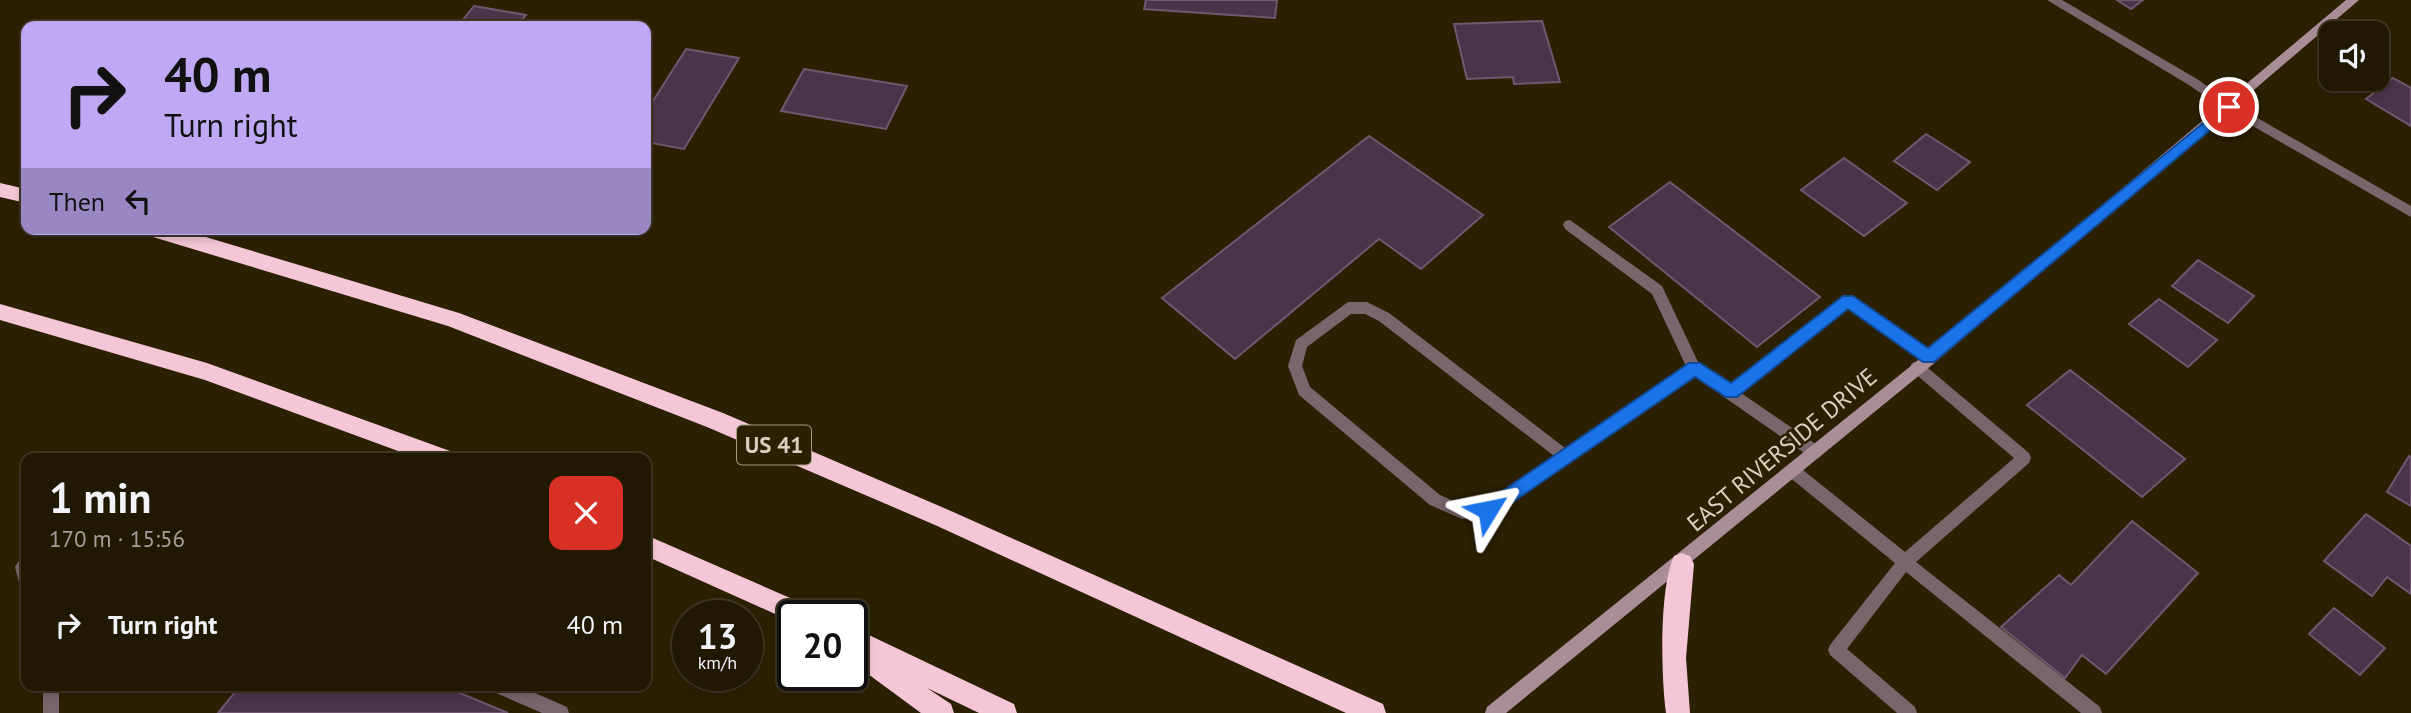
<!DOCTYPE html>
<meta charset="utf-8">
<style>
:root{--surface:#211802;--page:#2d2511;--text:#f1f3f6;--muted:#a2a099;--line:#3e3724}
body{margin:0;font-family:"PT Sans",sans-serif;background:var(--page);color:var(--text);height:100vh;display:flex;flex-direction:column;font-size:26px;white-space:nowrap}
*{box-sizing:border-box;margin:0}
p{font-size:23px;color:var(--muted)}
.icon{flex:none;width:38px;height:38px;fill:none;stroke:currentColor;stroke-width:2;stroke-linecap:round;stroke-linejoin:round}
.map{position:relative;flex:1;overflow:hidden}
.sheet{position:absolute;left:21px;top:453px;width:630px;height:238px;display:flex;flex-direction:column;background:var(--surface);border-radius:14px;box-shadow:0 4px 10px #0003,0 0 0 2px var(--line)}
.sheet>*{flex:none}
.guide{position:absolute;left:21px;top:21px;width:630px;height:214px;border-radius:14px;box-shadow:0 4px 10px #0003,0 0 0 2px var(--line);background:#bfa9f4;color:#111;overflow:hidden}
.tools{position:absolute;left:2319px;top:21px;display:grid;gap:14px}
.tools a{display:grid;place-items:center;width:70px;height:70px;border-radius:14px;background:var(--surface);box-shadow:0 4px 10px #0003,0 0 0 2px var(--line);font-size:35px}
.speed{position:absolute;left:672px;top:600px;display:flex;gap:14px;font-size:35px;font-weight:700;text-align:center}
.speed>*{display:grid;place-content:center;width:91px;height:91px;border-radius:50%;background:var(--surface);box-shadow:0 4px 10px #0003,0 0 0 2px var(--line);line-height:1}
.speed small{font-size:18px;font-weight:400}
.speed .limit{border:4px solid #111;border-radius:10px;background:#fff;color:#111}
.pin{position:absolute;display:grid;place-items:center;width:60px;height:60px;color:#fff;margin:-30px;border:4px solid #fff;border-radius:50%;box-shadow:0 2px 7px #0007}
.me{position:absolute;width:77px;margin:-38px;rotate:55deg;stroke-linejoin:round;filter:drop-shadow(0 0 5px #0008)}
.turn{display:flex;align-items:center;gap:24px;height:147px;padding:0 28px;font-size:32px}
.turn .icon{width:91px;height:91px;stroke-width:2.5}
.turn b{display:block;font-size:49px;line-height:60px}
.then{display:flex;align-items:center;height:66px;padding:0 28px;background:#0003;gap:14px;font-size:26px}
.round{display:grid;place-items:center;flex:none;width:74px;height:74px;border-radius:14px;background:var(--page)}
.summary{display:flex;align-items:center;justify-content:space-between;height:119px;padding:0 28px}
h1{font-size:42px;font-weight:600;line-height:52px}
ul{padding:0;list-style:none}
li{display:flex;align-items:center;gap:21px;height:105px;padding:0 28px}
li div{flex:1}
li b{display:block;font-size:26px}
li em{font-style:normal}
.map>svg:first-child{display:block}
.building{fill:#4b344a;stroke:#71576f;stroke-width:2}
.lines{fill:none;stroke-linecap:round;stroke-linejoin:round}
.lane{fill:#79666c;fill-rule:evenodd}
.street{fill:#79666c;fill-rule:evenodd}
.secondary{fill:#ab8d97;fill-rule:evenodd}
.highway{fill:#f5c7d6;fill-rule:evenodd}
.route{fill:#1a73e8;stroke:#114b97;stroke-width:2}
.labels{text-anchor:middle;stroke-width:5;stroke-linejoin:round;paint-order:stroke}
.shield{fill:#2c2002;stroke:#a59c87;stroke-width:2}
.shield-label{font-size:23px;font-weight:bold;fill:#d9d1c0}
.street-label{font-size:24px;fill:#d9d1c0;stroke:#2c2002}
</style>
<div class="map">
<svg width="2411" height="713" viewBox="0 0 2411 713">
<rect width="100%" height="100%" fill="#2c2002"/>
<path class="building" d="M1146,0H1277L1275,18L1144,9Z
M2117,0H2143L2131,9Z
M474,6L526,15L517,26H458Z
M1542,21L1560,82L1514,84L1513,77L1467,79L1454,24Z
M686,49L739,58L684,149L646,142V112Z
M804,69L907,86L886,129L781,111Z
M2393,78L2411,88V126L2366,99Z
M1926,134L1970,162L1937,190L1894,161Z
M1369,136L1483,215L1421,269L1379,239L1235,359L1162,298Z
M1844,158L1907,203L1864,236L1801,190Z
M1670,182L1820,297L1757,347L1609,227Z
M2198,260L2254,296L2228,323L2172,286Z
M2159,299L2217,340L2188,367L2129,324Z
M2070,370L2185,459L2142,497L2027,405Z
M2409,456L2411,457V506L2387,492Z
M2366,514L2411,546V594L2387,577L2372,596L2324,561Z
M2132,521L2198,573L2106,674L2082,655L2065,678L2001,627L2059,575L2071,585Z
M2334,608L2385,648L2360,675L2309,634Z
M240,686H443L508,713H218Z"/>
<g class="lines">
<path class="lane" d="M1570,220L1662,286L1699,364L1730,385L1848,295L1934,353L1936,357L1934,361H1924L1848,307L1741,393L1820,447L1822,452L1820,457L1815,458L1810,457L1694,376L1493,515L1462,519L1430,505L1299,395L1288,366L1296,340L1348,302H1367L1389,313L1565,448L1686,366L1652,294L1565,229L1563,225L1565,221ZM1351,314H1365L1379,321L1554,456L1485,503L1463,505L1440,495L1310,387L1302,366L1307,347Z
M1917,361L1922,363L2029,453L2031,458L2029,463L1916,562L2100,707L2102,713H2081L1906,572L1847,649L1915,707L1917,713H1897L1830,655L1828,650L1830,645L1895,563L1788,476L1786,471L1788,466L1793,464L1798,466L1905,552L2014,458L1912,371L1910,367L1912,363Z
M23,560L26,561V588L20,586L15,567L18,562Z
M43,686H59V713H43Z
M492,686H519L567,707L569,713H542L494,692Z"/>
<path class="street" d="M2047,0H2062L2197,79L2233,104L2411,206V217L2225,110L2189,85Z"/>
<path class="secondary" d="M2346,0H2359L1932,365L1506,713H1485L1487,707L1922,357Z"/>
<path class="highway" d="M0,183L26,189V203L0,197Z
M143,229H179L459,313L723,413L951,511L1383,704L1386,713H1346L935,525L707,427L448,326L153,237L146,234Z
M0,304L207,363L450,451L453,458H417L205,380L0,320Z
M646,535L813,608L817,616H793V622L646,556Z
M1682,553L1690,556L1694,564L1686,658L1690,713H1666C1661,677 1659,588 1674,556Z
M852,627L1014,704L1017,713H979L927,688L951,704L954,713H921L853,663Z"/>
</g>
<path class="route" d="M2229,102L2236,107L2234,110L1934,362H1923L1848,309L1737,397H1726L1695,377L1494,515L1488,518L1482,515L1480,510L1482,505L1689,363H1700L1731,383L1843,296H1853L1928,348Z"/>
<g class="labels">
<rect class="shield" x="737" y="425.5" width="74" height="39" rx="5"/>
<g class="shield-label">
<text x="774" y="453">US 41</text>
</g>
<g class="street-label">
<text transform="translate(1782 450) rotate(-40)" y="8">EAST RIVERSIDE DRIVE</text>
</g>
</g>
</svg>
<div class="tools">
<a><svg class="icon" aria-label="sound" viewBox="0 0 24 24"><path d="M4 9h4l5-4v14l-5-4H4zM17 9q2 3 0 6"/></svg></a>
</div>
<div class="speed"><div>13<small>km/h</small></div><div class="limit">20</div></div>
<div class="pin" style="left:2229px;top:107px;background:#d93025"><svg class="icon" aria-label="arrive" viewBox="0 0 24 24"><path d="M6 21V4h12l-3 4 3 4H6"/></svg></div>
<svg class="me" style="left:1488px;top:510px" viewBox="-20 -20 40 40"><path d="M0-17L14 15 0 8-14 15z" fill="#1a73e8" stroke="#fff" stroke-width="4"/></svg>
<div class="guide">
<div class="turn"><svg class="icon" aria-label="right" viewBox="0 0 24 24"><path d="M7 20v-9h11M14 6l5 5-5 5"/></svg><div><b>40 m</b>Turn right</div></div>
<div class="then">Then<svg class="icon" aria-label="left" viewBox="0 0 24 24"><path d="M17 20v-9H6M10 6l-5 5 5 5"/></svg></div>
</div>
<section class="sheet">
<div class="summary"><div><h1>1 min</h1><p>170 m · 15:56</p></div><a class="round" style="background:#d93025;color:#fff"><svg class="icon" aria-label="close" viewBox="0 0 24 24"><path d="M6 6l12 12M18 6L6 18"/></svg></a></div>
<ul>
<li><svg class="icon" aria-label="right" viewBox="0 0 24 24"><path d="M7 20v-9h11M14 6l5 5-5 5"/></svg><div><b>Turn right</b></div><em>40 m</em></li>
</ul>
</section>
</div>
